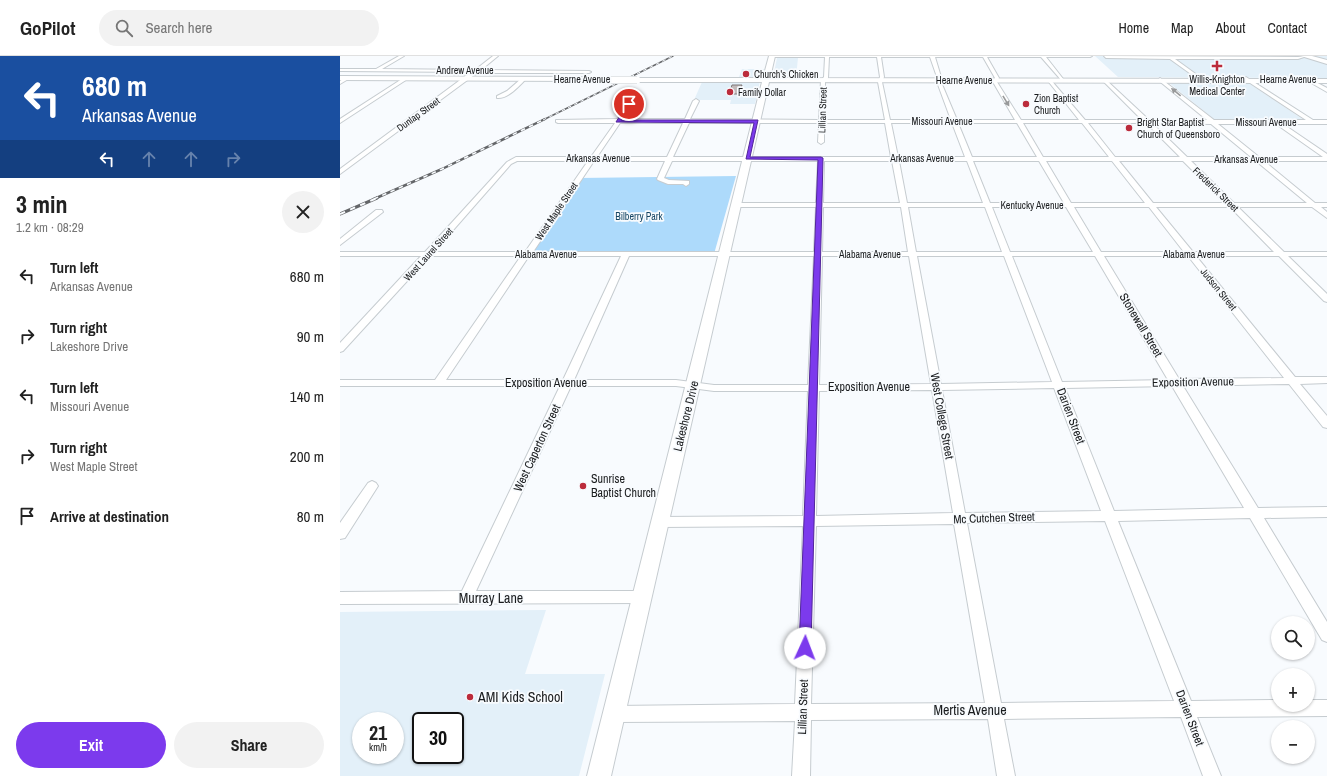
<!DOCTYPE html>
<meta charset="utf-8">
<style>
:root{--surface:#fff;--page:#f2f2f2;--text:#222;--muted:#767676;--line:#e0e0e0;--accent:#7c3aed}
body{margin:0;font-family:"Archivo Narrow",sans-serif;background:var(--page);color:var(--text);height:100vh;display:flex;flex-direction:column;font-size:15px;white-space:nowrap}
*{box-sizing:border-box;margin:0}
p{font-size:13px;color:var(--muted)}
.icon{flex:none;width:22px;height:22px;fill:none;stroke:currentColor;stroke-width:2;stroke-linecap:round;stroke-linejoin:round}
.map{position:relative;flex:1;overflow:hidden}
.drawer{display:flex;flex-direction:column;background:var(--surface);width:340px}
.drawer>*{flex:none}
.hud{background:#1a4fa0;color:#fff;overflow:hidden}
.fabs{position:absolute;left:931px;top:560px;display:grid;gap:8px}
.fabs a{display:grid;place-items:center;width:44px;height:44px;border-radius:50%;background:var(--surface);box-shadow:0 1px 3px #0004;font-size:20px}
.speed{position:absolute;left:12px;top:656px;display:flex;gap:8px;font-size:20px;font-weight:700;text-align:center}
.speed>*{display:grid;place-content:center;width:52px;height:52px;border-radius:50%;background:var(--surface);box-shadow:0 1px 3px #0004;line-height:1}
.speed small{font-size:10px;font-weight:400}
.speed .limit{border:2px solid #111;border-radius:6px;background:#fff;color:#111}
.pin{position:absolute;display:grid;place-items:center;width:34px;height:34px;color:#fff;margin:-17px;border:2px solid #fff;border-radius:50%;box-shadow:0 1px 4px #0007}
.me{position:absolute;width:44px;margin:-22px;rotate:2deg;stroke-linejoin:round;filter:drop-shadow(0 0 3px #0008)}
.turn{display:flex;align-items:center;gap:14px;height:84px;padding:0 16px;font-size:18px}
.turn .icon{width:52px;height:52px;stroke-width:2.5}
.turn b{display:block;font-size:28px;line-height:34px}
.lanes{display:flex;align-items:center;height:38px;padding:0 16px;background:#0003;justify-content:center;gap:20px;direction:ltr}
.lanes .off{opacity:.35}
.round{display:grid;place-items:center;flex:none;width:42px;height:42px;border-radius:21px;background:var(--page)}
.summary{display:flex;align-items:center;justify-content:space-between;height:68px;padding:0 16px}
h1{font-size:24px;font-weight:700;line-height:30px}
.primary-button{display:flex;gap:8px;margin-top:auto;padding:8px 16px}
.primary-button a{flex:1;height:46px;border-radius:24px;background:var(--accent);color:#fff;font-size:16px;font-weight:700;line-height:46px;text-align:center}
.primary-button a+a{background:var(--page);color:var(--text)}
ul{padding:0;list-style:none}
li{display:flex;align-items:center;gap:12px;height:60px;padding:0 16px}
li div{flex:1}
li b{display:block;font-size:15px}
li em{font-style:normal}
header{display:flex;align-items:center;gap:24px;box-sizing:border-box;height:56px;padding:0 20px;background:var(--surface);border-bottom:1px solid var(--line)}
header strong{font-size:19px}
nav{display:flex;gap:22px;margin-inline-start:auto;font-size:14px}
.search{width:280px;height:36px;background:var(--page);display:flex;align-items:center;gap:10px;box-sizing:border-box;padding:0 14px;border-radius:22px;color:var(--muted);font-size:15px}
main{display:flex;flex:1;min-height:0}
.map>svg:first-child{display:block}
.built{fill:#e3f0f9;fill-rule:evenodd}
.green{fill:#addafb}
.building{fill:#c2baba;stroke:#7f7878}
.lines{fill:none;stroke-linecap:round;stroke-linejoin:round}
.minor-casing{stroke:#c6ccd0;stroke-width:2}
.secondary-casing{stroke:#c6ccd0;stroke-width:2}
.primary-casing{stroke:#c6ccd0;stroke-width:2}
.minor{fill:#fff;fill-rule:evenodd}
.secondary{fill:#fff;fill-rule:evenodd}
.primary{fill:#fff;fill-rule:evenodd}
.rail-far2-casing{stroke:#646669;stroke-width:1.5}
.rail-far1-casing{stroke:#646669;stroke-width:2.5}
.rail-casing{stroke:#646669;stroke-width:3}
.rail-far2{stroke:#f8fbfe;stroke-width:1;stroke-dasharray:3.5;stroke-linecap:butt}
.rail-far1{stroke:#f8fbfe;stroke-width:1.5;stroke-dasharray:4.5;stroke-linecap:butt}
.rail{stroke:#f8fbfe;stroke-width:2;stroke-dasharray:5.5;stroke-linecap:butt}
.secondary-bridge-casing{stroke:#c6ccd0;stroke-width:8;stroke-linecap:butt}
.secondary-bridge{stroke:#fff;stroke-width:7}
.oneway{fill:#98999a}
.route{fill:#7c3aed;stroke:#51269a}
.poi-dot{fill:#bb2b3b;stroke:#f8fbfe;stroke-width:1.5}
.labels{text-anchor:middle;stroke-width:3.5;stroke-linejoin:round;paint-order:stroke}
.far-street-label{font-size:10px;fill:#1a1c1e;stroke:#f8fbfe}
.far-poi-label{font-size:10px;fill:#1a1c1e;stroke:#f8fbfe;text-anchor:start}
.far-park-label{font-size:10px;fill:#164664;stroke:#f8fbfe}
.street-label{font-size:12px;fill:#1a1c1e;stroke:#f8fbfe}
.poi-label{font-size:12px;fill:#1a1c1e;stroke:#f8fbfe;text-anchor:start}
.near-street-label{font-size:14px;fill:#1a1c1e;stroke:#f8fbfe}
.near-poi-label{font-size:14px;fill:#1a1c1e;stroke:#f8fbfe;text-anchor:start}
</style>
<header>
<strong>GoPilot</strong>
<div class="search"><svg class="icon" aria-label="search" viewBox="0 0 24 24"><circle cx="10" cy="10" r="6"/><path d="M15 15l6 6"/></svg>Search here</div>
<nav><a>Home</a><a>Map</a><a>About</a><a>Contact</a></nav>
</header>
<main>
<section class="drawer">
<div class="hud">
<div class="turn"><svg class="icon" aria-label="left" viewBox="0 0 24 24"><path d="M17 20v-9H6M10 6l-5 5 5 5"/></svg><div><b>680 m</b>Arkansas Avenue</div></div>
<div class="lanes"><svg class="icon" aria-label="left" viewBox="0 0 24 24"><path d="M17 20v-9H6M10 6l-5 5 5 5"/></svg><svg class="icon off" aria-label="ahead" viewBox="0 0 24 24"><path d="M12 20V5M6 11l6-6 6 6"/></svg><svg class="icon off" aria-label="ahead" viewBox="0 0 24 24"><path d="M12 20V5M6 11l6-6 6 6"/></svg><svg class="icon off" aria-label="right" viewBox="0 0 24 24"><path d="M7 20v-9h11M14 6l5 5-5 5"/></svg></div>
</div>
<div class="summary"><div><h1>3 min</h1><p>1.2 km · 08:29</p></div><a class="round"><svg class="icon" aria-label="close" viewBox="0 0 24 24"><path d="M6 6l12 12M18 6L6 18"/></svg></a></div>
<ul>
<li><svg class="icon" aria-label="left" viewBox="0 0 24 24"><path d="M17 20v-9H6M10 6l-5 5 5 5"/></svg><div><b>Turn left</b><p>Arkansas Avenue</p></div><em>680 m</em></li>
<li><svg class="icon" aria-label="right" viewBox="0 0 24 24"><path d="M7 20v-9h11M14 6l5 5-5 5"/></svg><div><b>Turn right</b><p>Lakeshore Drive</p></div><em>90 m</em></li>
<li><svg class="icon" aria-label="left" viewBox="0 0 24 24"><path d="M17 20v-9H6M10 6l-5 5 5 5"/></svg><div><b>Turn left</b><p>Missouri Avenue</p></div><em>140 m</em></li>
<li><svg class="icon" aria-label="right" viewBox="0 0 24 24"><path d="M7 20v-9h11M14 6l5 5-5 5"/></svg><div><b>Turn right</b><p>West Maple Street</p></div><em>200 m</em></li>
<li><svg class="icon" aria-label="arrive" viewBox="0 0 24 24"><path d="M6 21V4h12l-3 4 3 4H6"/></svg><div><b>Arrive at destination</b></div><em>80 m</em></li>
</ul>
<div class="primary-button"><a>Exit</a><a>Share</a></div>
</section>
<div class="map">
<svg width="987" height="720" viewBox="0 0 987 720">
<rect width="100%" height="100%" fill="#f8fbfe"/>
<path class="built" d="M755,0H987V22L778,21Z
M437,2H458L456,21H433Z
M402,13H424L420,21H399Z
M420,25L415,48H390L391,44H354L362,26Z
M828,26H907L964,64H875Z
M206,554L185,618H265L239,720H0V556ZM21,665H55V699H21ZM81,665H115V699H81Z"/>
<path class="green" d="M396,120L374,198H186L239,122Z"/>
<path class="building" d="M392,29H402L399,38H389Z"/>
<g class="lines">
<g class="minor-casing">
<path id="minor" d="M59,0H64L42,13L135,14L153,0H158L141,14L249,15L251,16L249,17H137L0,118V113L131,16L0,15V13H36Z
M431,0H752L750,1H706L724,24L722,25L701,1H647L659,22L657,26L681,64H739L708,25L710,23L745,64H802L763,25L765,23L809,64H867L818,24L820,22L874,64H966L904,23L906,21L973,64H987V68H943L987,98V105H924L975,147H987V151H981L987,156V162L972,151H898L944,196H987V200H948L987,238V246L984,245L939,200H856L955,321H987V327L960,328L987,360V372L983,371L949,328L843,330L918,452L987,451V461L924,462L987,566V586L982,584L910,462L778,465L851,645L938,644V649H968V644H987V660L857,661L881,720H863L841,661L664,663L675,720H657L648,663L471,664L470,720H452L455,665L274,666L268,664L266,658L268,652L274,650L455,648L463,470L320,471L315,470L314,466L315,462L320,461L463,460L468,335H374L336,330H231L136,535H302L307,537L309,541L307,545L302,547L0,548V536L122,535L220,330H0V324H95L181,200H90L3,295L0,296V287L81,200H0V196H85L167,106L176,101H251L275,67H218L216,66V64L277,63L292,42L297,43L283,63H345L353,45L356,43L359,45L350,63L479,64L481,24L484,21L485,1H433ZM489,1H537L540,21L538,26L545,64H485V25L488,22ZM541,1H590L597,21V26L611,64H550L542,26L544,21ZM595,1H643L655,22L653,26L675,64H617L601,26V21ZM280,67H343L327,101H257ZM349,67H479L478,86L481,88L484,86V67H545L551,101H333ZM551,67H612L625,101H558ZM618,67H677L697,101H632ZM683,67H742L769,101H703ZM748,67H806L840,101H775ZM812,67L871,68L911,101H847ZM878,68H936L983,101H919ZM177,105H248L185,196H94L171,108ZM254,105H325L317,123L318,124L328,128H343L346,130L349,128V125L329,124L324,122L332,105H478L476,147H396L392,149L396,151H476L474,196H193ZM484,105H552L560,147H483ZM559,105H627L643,147H567ZM633,105H699L724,147H650ZM706,105H772L805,147H731ZM779,105H843L885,147H813ZM851,105H916L967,147H894ZM483,151H561L568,196H482ZM568,151H645L662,196H576ZM652,151H726L753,196H670ZM734,151H809L844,196H761ZM816,151H890L934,196H853ZM189,200H281L223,324H106ZM289,200H474L468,329H374L336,324H234ZM482,200H569L591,328L479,329ZM577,200H664L712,326L601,328ZM672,200H755L828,324L722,326ZM764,200H848L944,322L839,323ZM832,330L904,452L774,455L725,332ZM714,332L761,455L625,457L602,334ZM592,334L613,457L476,460L479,335ZM765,465L834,645L661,647L627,467ZM614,468L645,647L471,648L476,470Z
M764,0L958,1L967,0L958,3H835L864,24L862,26L830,3L766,2Z
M6,21L10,22L0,28V25Z
M65,21L69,22L0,67V63Z
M182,22L186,23C179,30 168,43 157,42V40L167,35Z
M968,22L987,32V36L966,24Z
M36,154H42L43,156L0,189V183Z
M32,425L36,427L38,430L5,482L0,483V467L28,427Z"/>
</g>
<g class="secondary-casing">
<path id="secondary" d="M429,0H435L430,22L987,23V27L429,26L271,720H247L422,26H297L294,24L297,22H423Z
M0,20L255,21L258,23L255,25L0,24Z"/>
</g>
<g class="primary-casing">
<path id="primary" d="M961,0H972L987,4V8Z"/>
</g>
<use href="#minor" class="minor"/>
<use href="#secondary" class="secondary"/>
<use href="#primary" class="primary"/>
<g class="rail-far2-casing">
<path id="rail-far2" d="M203,64L333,0"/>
</g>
<g class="rail-far1-casing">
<path id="rail-far1" d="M34,143L102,113L205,63"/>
</g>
<g class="rail-casing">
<path id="rail" d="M0,158L37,142"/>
</g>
<use href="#rail-far2" class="rail-far2"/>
<use href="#rail-far1" class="rail-far1"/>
<use href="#rail" class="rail"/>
<g class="secondary-bridge-casing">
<path id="secondary-bridge" d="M251,24H297"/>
</g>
<use href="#secondary-bridge" class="secondary-bridge"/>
</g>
<defs><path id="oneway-solid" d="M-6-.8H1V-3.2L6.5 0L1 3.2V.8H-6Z"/></defs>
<g class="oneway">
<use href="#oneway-solid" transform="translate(836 36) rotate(-141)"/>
<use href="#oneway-solid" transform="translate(666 45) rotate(59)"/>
</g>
<path class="route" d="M288,47L292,48L281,64H418L410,101H481L483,102L471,592L469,596L465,598L461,596L459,592L478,104L406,103L414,67L276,66Z"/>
<g class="poi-dot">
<path d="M875 4h4v4h4v4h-4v4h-4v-4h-4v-4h4z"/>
<circle cx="406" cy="18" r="4"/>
<circle cx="390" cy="36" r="4"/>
<circle cx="686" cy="48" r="4"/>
<circle cx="789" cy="72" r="4"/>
<circle cx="243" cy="430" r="4"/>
<circle cx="130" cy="641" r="4"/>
</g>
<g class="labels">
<g class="far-street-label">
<text x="125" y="18">Andrew Avenue</text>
<text x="242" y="27">Hearne Avenue</text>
<text x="948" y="27">Hearne Avenue</text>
<text x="624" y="28">Hearne Avenue</text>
<text transform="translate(482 54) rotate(-88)" y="4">Lillian Street</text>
<text transform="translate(78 58) rotate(-36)" y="4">Dunlap Street</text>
<text x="602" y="69">Missouri Avenue</text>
<text x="926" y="70">Missouri Avenue</text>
<text x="258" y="106">Arkansas Avenue</text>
<text x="582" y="106">Arkansas Avenue</text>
<text x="906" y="107">Arkansas Avenue</text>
<text transform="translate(876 133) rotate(44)" y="4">Frederick Street</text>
<text x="692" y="153">Kentucky Avenue</text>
<text transform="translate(216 155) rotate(-56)" y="4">West Maple Street</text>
<text transform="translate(88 198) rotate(-48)" y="4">West Laurel Street</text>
<text x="206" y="202">Alabama Avenue</text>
<text x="530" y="202">Alabama Avenue</text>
<text x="854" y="202">Alabama Avenue</text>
<text transform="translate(879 233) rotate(51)" y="4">Judson Street</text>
</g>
<g class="far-poi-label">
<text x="414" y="22">Church's Chicken</text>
<text x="877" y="27" text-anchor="middle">Willis-Knighton<tspan x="877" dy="12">Medical Center</tspan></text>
<text x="398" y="40">Family Dollar</text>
<text x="694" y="46">Zion Baptist<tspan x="694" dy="12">Church</tspan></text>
<text x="797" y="70">Bright Star Baptist<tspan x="797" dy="12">Church of Queensboro</tspan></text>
</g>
<g class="far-park-label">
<text x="299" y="164">Bilberry Park</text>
</g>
<g class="street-label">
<text transform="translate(801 269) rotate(59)" y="4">Stonewall Street</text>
<text transform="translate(853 326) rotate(-1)" y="4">Exposition Avenue</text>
<text x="206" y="331">Exposition Avenue</text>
<text x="529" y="335">Exposition Avenue</text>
<text transform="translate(346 360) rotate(-76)" y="4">Lakeshore Drive</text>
<text transform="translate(602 360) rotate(80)" y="4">West College Street</text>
<text transform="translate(731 360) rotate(69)" y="4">Darien Street</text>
<text transform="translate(197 392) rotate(-65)" y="4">West Caperton Street</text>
<text transform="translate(654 462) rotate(-2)" y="4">Mc Cutchen Street</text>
<text transform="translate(463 651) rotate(-88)" y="4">Lillian Street</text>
<text transform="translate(850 662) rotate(69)" y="4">Darien Street</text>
</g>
<g class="poi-label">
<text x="251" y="427">Sunrise<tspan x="251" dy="14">Baptist Church</tspan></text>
</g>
<g class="near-street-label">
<text x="151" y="547">Murray Lane</text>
<text x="630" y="659">Mertis Avenue</text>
</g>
<g class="near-poi-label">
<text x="138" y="646">AMI Kids School</text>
</g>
</g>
</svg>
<div class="fabs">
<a><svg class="icon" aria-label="search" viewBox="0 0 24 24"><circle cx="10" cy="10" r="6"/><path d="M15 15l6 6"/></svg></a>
<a>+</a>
<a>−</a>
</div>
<div class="speed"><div>21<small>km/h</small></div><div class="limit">30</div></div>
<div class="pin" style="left:289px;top:48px;background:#d93025"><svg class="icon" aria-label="arrive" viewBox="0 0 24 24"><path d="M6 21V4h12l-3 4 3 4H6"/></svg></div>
<svg class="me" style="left:465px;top:592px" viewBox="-20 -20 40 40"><circle r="19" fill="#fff"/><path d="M0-13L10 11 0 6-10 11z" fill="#7c3aed"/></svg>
</div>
</main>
